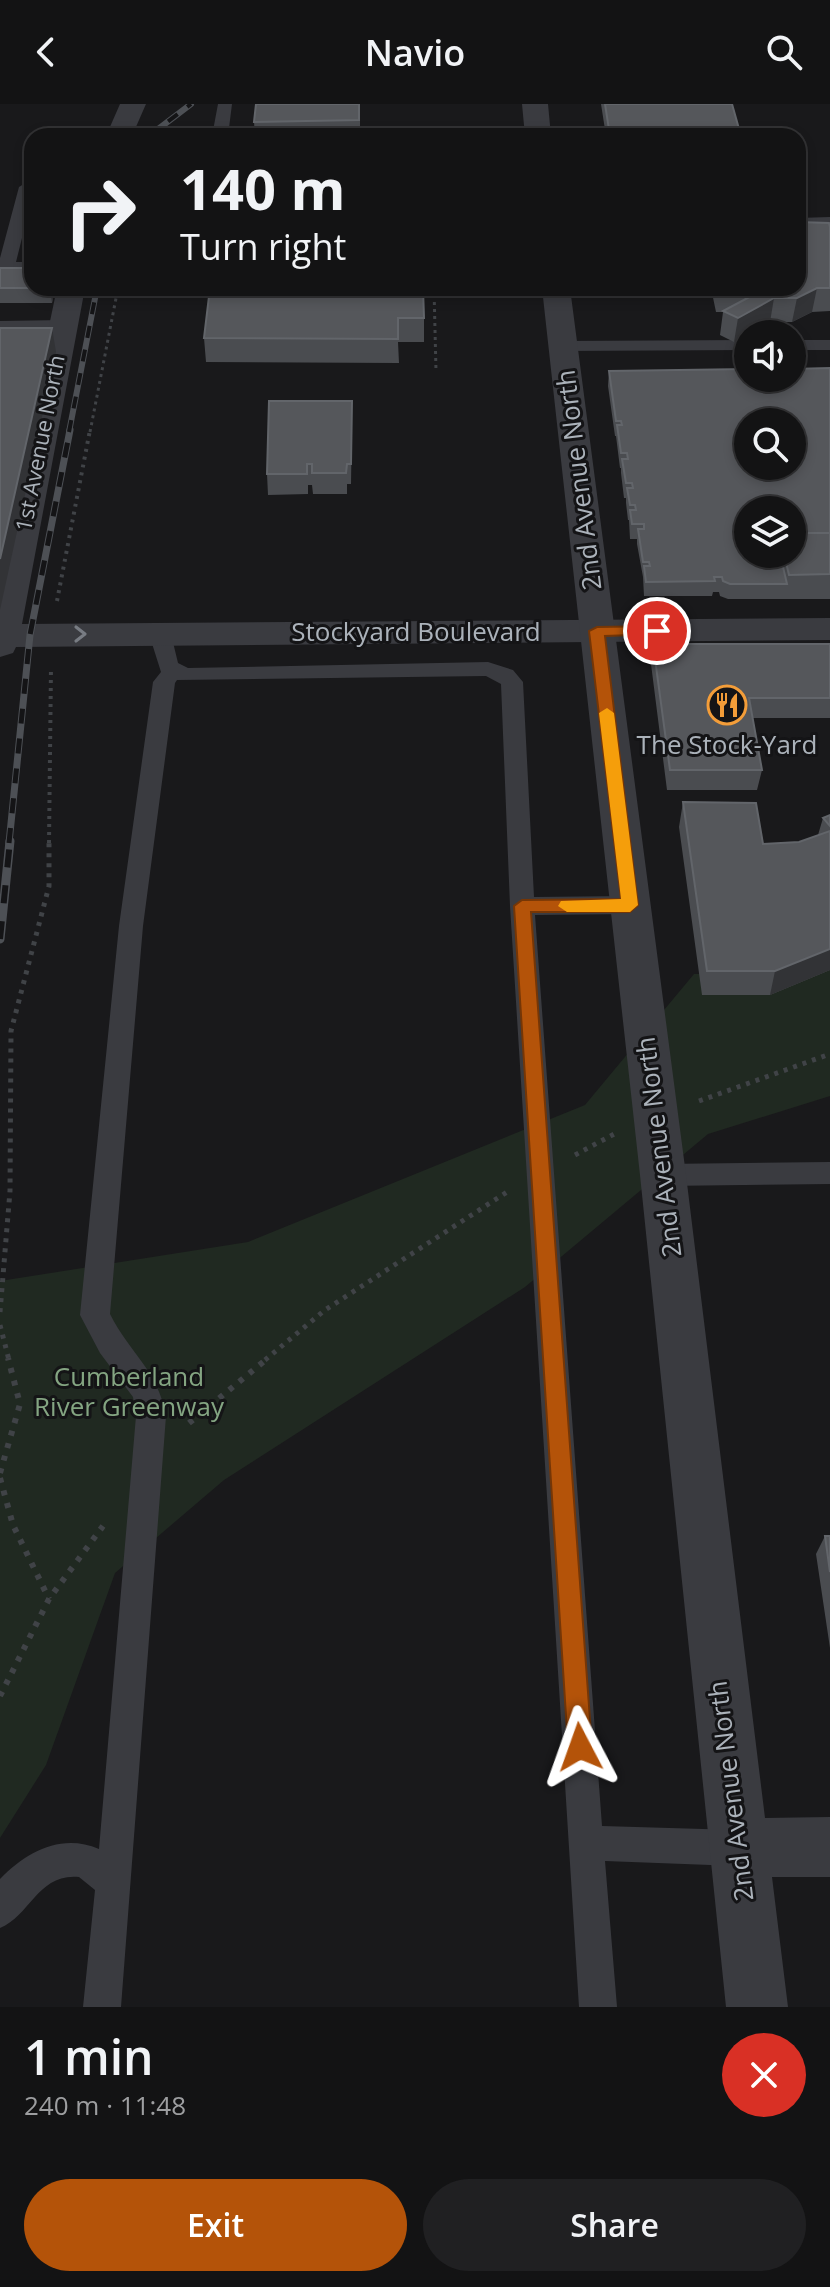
<!DOCTYPE html>
<meta charset="utf-8">
<style>
:root{--surface:#131314;--page:#202022;--text:#f1f3f6;--muted:#9d9ea0;--line:#323234;--accent:#b45309}
body{margin:0;font-family:"Open Sans",sans-serif;background:var(--page);color:var(--text);height:100vh;display:flex;flex-direction:column;font-size:30px;white-space:nowrap}
*{box-sizing:border-box;margin:0}
p{font-size:26px;color:var(--muted)}
.icon{flex:none;width:44px;height:44px;fill:none;stroke:currentColor;stroke-width:2;stroke-linecap:round;stroke-linejoin:round}
.map{position:relative;height:1903px;overflow:hidden}
.side{display:flex;flex-direction:column;background:var(--surface);flex:1}
.side>*{flex:none}
.guide{position:absolute;left:24px;top:24px;width:782px;height:168px;border-radius:24px;box-shadow:0 4px 12px #0003,0 0 0 2px var(--line);background:#131314;color:var(--text);overflow:hidden}
.buttons{position:absolute;left:734px;top:216px;display:grid;gap:16px}
.buttons a{display:grid;place-items:center;width:72px;height:72px;border-radius:50%;background:var(--surface);box-shadow:0 4px 12px #0003,0 0 0 2px var(--line);font-size:40px}
.pin{position:absolute;display:grid;place-items:center;width:68px;height:68px;color:#fff;margin:-34px;border:4px solid #fff;border-radius:50%;box-shadow:0 2px 8px #0007}
.me{position:absolute;width:88px;margin:-44px;rotate:356deg;stroke-linejoin:round;filter:drop-shadow(0 0 6px #0008)}
.turn{display:flex;align-items:center;gap:28px;height:168px;padding:0 24px;font-size:36px}
.turn .icon{width:104px;height:104px;stroke-width:2.5}
.turn b{display:block;font-size:56px;line-height:68px}
.round{display:grid;place-items:center;flex:none;width:84px;height:84px;border-radius:42px;background:var(--page)}
.summary{display:flex;align-items:center;justify-content:space-between;height:136px;padding:0 24px}
h1{font-size:48px;font-weight:600;line-height:60px}
.primary-button{display:flex;gap:16px;margin-top:auto;padding:16px 24px}
.primary-button a{flex:1;height:92px;border-radius:48px;background:var(--accent);color:#fff;font-size:32px;font-weight:600;line-height:92px;text-align:center}
.primary-button a+a{background:var(--page);color:var(--text)}
header{display:flex;justify-content:space-between;align-items:center;height:104px;padding:0 24px;background:var(--surface);font-size:36px;font-weight:600}
.map>svg:first-child{display:block}
.green{fill:#202921}
.lines{fill:none;stroke-linecap:round;stroke-linejoin:round}
.path-far3{stroke:#404347;stroke-width:3;stroke-dasharray:3 4;stroke-linecap:butt}
.path-far2{stroke:#404347;stroke-width:4;stroke-dasharray:3 5;stroke-linecap:butt}
.path-far1{stroke:#404347;stroke-width:5;stroke-dasharray:4 6;stroke-linecap:butt}
.path{stroke:#404347;stroke-width:6;stroke-dasharray:5 8;stroke-linecap:butt}
.service{fill:#3a3b40;fill-rule:evenodd}
.minor{fill:#3a3b40;fill-rule:evenodd}
.tertiary{fill:#3a3b40;fill-rule:evenodd}
.rail-far2-casing{stroke:#4d5055;stroke-width:6}
.rail-far1-casing{stroke:#4d5055;stroke-width:7}
.rail-casing{stroke:#4d5055;stroke-width:9}
.rail-far2{stroke:#141416;stroke-width:4;stroke-dasharray:12;stroke-linecap:butt}
.rail-far1{stroke:#141416;stroke-width:5;stroke-dasharray:15;stroke-linecap:butt}
.rail{stroke:#141416;stroke-width:6;stroke-dasharray:18;stroke-linecap:butt}
.wall{fill:#4a4c50;fill-rule:evenodd}
.shaded-wall{fill:#323336}
.building{fill:#55575b;stroke:#62656a;stroke-width:2;fill-rule:evenodd}
.oneway{stroke:#787c83}
.route{fill:#b45309;stroke:#753606;stroke-width:2}
.slow{fill:#f59e0b}
.labels{text-anchor:middle;stroke-width:6;stroke-linejoin:round;paint-order:stroke}
.far-street-label{font-size:22px;fill:#abb2ba;stroke:#141416}
.street-label{font-size:26px;fill:#abb2ba;stroke:#141416}
.poi-label{font-size:26px;fill:#abb2ba;stroke:#141416}
.park-label{font-size:26px;fill:#84a582;stroke:#141416}
</style>
<header><svg class="icon" aria-label="back" viewBox="0 0 24 24"><path d="M15 5l-7 7 7 7"/></svg>Navio<svg class="icon" aria-label="search" viewBox="0 0 24 24"><circle cx="10" cy="10" r="6"/><path d="M15 15l6 6"/></svg></header>
<div class="map">
<svg width="830" height="1903" viewBox="0 0 830 1903">
<rect width="100%" height="100%" fill="#19191b"/>
<path class="green" d="M830,858V992L708,1030L525,1183L224,1376L115,1469L46,1661L0,1734V1177L248,1138L585,1001L694,870L798,869Z"/>
<g class="lines">
<path class="path-far3" d="M434,184L436,267
M90,328L118,184"/>
<path class="path-far2" d="M57,497L90,326
M49,739L51,563"/>
<path class="path-far1" d="M699,997L830,950
M575,1051L616,1029
M0,1208L10,1087L11,927L49,782V737
M0,1221L9,1256
M265,1256L325,1206L507,1088"/>
<path class="path" d="M189,1319L268,1254
M0,1369L20,1300L8,1254
M0,1374L13,1421L49,1495
M0,1592L49,1495L103,1422"/>
<path class="service" d="M218,0H232L228,32H212Z
M27,78H32V94L16,158H32V168L0,167V154L19,83Z
M830,113V123L798,124V114Z
M64,216L73,221L70,225L0,227V217Z
M748,236V246L562,247L553,242L562,237Z
M792,236H830V246H792Z
M160,523L171,530L178,559L188,564L488,558L513,566L523,578L534,793L630,792L639,795L642,801L639,807L630,810L535,811L602,1722L737,1726L749,1732L755,1744L749,1756L737,1762L605,1757L617,1903H579L510,802L501,580L486,572L177,576L175,579L143,822L110,1210C130,1250 158,1266 166,1312L121,1903H83L95,1786L79,1773C38,1769 31,1811 0,1824V1775C27,1747 62,1729 99,1745L136,1312L133,1293L100,1249L80,1211L119,822L153,578L161,568L149,530Z
M830,1058V1080L663,1082L653,1079L649,1071L653,1063L663,1060Z"/>
<path class="minor" d="M120,0H146L132,32H106Z
M57,184H85L22,520L830,514V536L16,543L13,549L0,553V455Z"/>
<path class="tertiary" d="M522,0H548L551,32H525Z
M542,184H570L686,1071L765,1714L830,1713V1773H772L788,1903H726L640,1071Z"/>
<g class="rail-far2-casing">
<path id="rail-far2" d="M149,32L191,0
M69,328L97,184"/>
</g>
<g class="rail-far1-casing">
<path id="rail-far1" d="M9,739L30,531L70,326"/>
</g>
<g class="rail-casing">
<path id="rail" d="M0,835L10,737"/>
</g>
<use href="#rail-far2" class="rail-far2"/>
<use href="#rail-far1" class="rail-far1"/>
<use href="#rail" class="rail"/>
</g>
<path class="wall" d="M360,0V32H255L254,18Z
M601,0H732L741,32H606Z
M830,123V207L812,208L792,218H770L734,238L720,231L723,208H716L711,184H798Z
M0,164L55,184L52,199H0Z
M210,184L424,214V238H398L399,259L206,258L204,234Z
M830,264V495H728L720,492L719,488H713L712,492H644L643,473L637,440V435H630L629,416H628L626,399V394H624L621,369V364H620L616,332H615L608,282L609,267ZM792,406V450H748Z
M352,317L351,380H347V390H313L312,381H308V390L268,391L267,370Z
M653,540H830V614H753L762,666L757,686H667L651,560Z
M683,698L763,740L799,738L818,731L823,714L830,711V866L770,891H702L679,723Z
M825,1432H830V1544L816,1450Z"/>
<path class="shaded-wall" d="M50,184H55L52,199Z
M817,184L812,208L792,218L797,194Z
M774,194L770,218L734,238L738,214Z
M52,224L56,248L0,506V455Z
M830,845V866L770,891L775,867Z"/>
<path class="building" d="M256,0H359V16L254,18Z
M605,0H732L741,32H610Z
M798,118L829,119L830,123V184H817L797,194H774L738,214L723,207L757,189L750,184H798Z
M0,164H32V184H50H0Z
M210,184H423L424,214H398V235L204,234Z
M0,224H52L0,455Z
M830,264V429H792V406H748V450H780L787,480H730L723,477L722,473H714L715,477L646,478L644,462H650L649,458H643L638,425H644V420H632L630,406H636L635,401H630L627,384H633L632,379H626L622,355H628L627,349H621L617,321H622L621,317H616L609,267L748,265V274H792V265ZM748,318H792V362H748Z
M269,297H352L351,360H347L346,369H312V360H307V370H267Z
M792,429H830V470L789,471L784,450H792Z
M653,540H830V594H749L762,666H670Z
M683,698L756,699L763,740L799,738L830,727V845L775,867H707Z
M830,711V722L823,714Z
M825,1432H830V1468Z"/>
<defs><path id="oneway-chevron" d="M-2-3.5L2.5 0L-2 3.5" fill="none" stroke-width="1.6" stroke-linecap="round" stroke-linejoin="round" transform="scale(2)"/></defs>
<use class="oneway" href="#oneway-chevron" transform="translate(80 530)"/>
<path class="route" d="M657,522L664,527L662,530L605,532L638,801L630,808H531L592,1643L588,1652L580,1655L571,1652L568,1643L514,802L522,796L621,795L589,527L597,523Z"/>
<path class="slow" d="M607,604L614,609L638,801L630,808H567L558,802L561,797L621,795L599,609Z"/>
<defs>
<g id="restaurant-ring" transform="scale(2)"><circle r="9.5" fill="#141416" stroke="#f39d39" stroke-width="1.5"/><path d="M-5-6h1v4h1v-4h1v4h1v-4h1v5L-1.5 .5V6h-2V.5L-5-1ZM5-6V6H3V1.5H1.5Q1.5-4 5-6Z" fill="#f39d39"/></g>
</defs>
<g fill-rule="evenodd">
<use href="#restaurant-ring" x="727" y="601"/>
</g>
<g class="labels">
<g class="far-street-label">
<text transform="translate(40 339) rotate(-79)" y="8">1st Avenue North</text>
</g>
<g class="street-label">
<text transform="translate(579 376) rotate(-97)" y="9">2nd Avenue North</text>
<text x="416" y="537">Stockyard Boulevard</text>
<text transform="translate(659 1043) rotate(-97)" y="9">2nd Avenue North</text>
<text transform="translate(731 1687) rotate(-97)" y="9">2nd Avenue North</text>
</g>
<g class="poi-label">
<text x="727" y="650">The Stock-Yard</text>
</g>
<g class="park-label">
<text x="129" y="1282">Cumberland<tspan x="129" dy="30">River Greenway</tspan></text>
</g>
</g>
</svg>
<div class="buttons">
<a><svg class="icon" aria-label="sound" viewBox="0 0 24 24"><path d="M4 9h4l5-4v14l-5-4H4zM17 9q2 3 0 6"/></svg></a>
<a><svg class="icon" aria-label="search" viewBox="0 0 24 24"><circle cx="10" cy="10" r="6"/><path d="M15 15l6 6"/></svg></a>
<a><svg class="icon" aria-label="layers" viewBox="0 0 24 24"><path d="M12 4l9 5-9 5-9-5zM3 14l9 5 9-5"/></svg></a>
</div>
<div class="pin" style="left:657px;top:527px;background:#d93025"><svg class="icon" aria-label="arrive" viewBox="0 0 24 24"><path d="M6 21V4h12l-3 4 3 4H6"/></svg></div>
<svg class="me" style="left:580px;top:1643px" viewBox="-20 -20 40 40"><path d="M0-17L14 15 0 8-14 15z" fill="#b45309" stroke="#fff" stroke-width="4"/></svg>
<div class="guide">
<div class="turn"><svg class="icon" aria-label="right" viewBox="0 0 24 24"><path d="M7 20v-9h11M14 6l5 5-5 5"/></svg><div><b>140 m</b>Turn right</div></div>
</div>
</div>
<section class="side">
<div class="summary"><div><h1>1 min</h1><p>240 m · 11:48</p></div><a class="round" style="background:#d93025;color:#fff"><svg class="icon" aria-label="close" viewBox="0 0 24 24"><path d="M6 6l12 12M18 6L6 18"/></svg></a></div>
<div class="primary-button"><a>Exit</a><a>Share</a></div>
</section>
